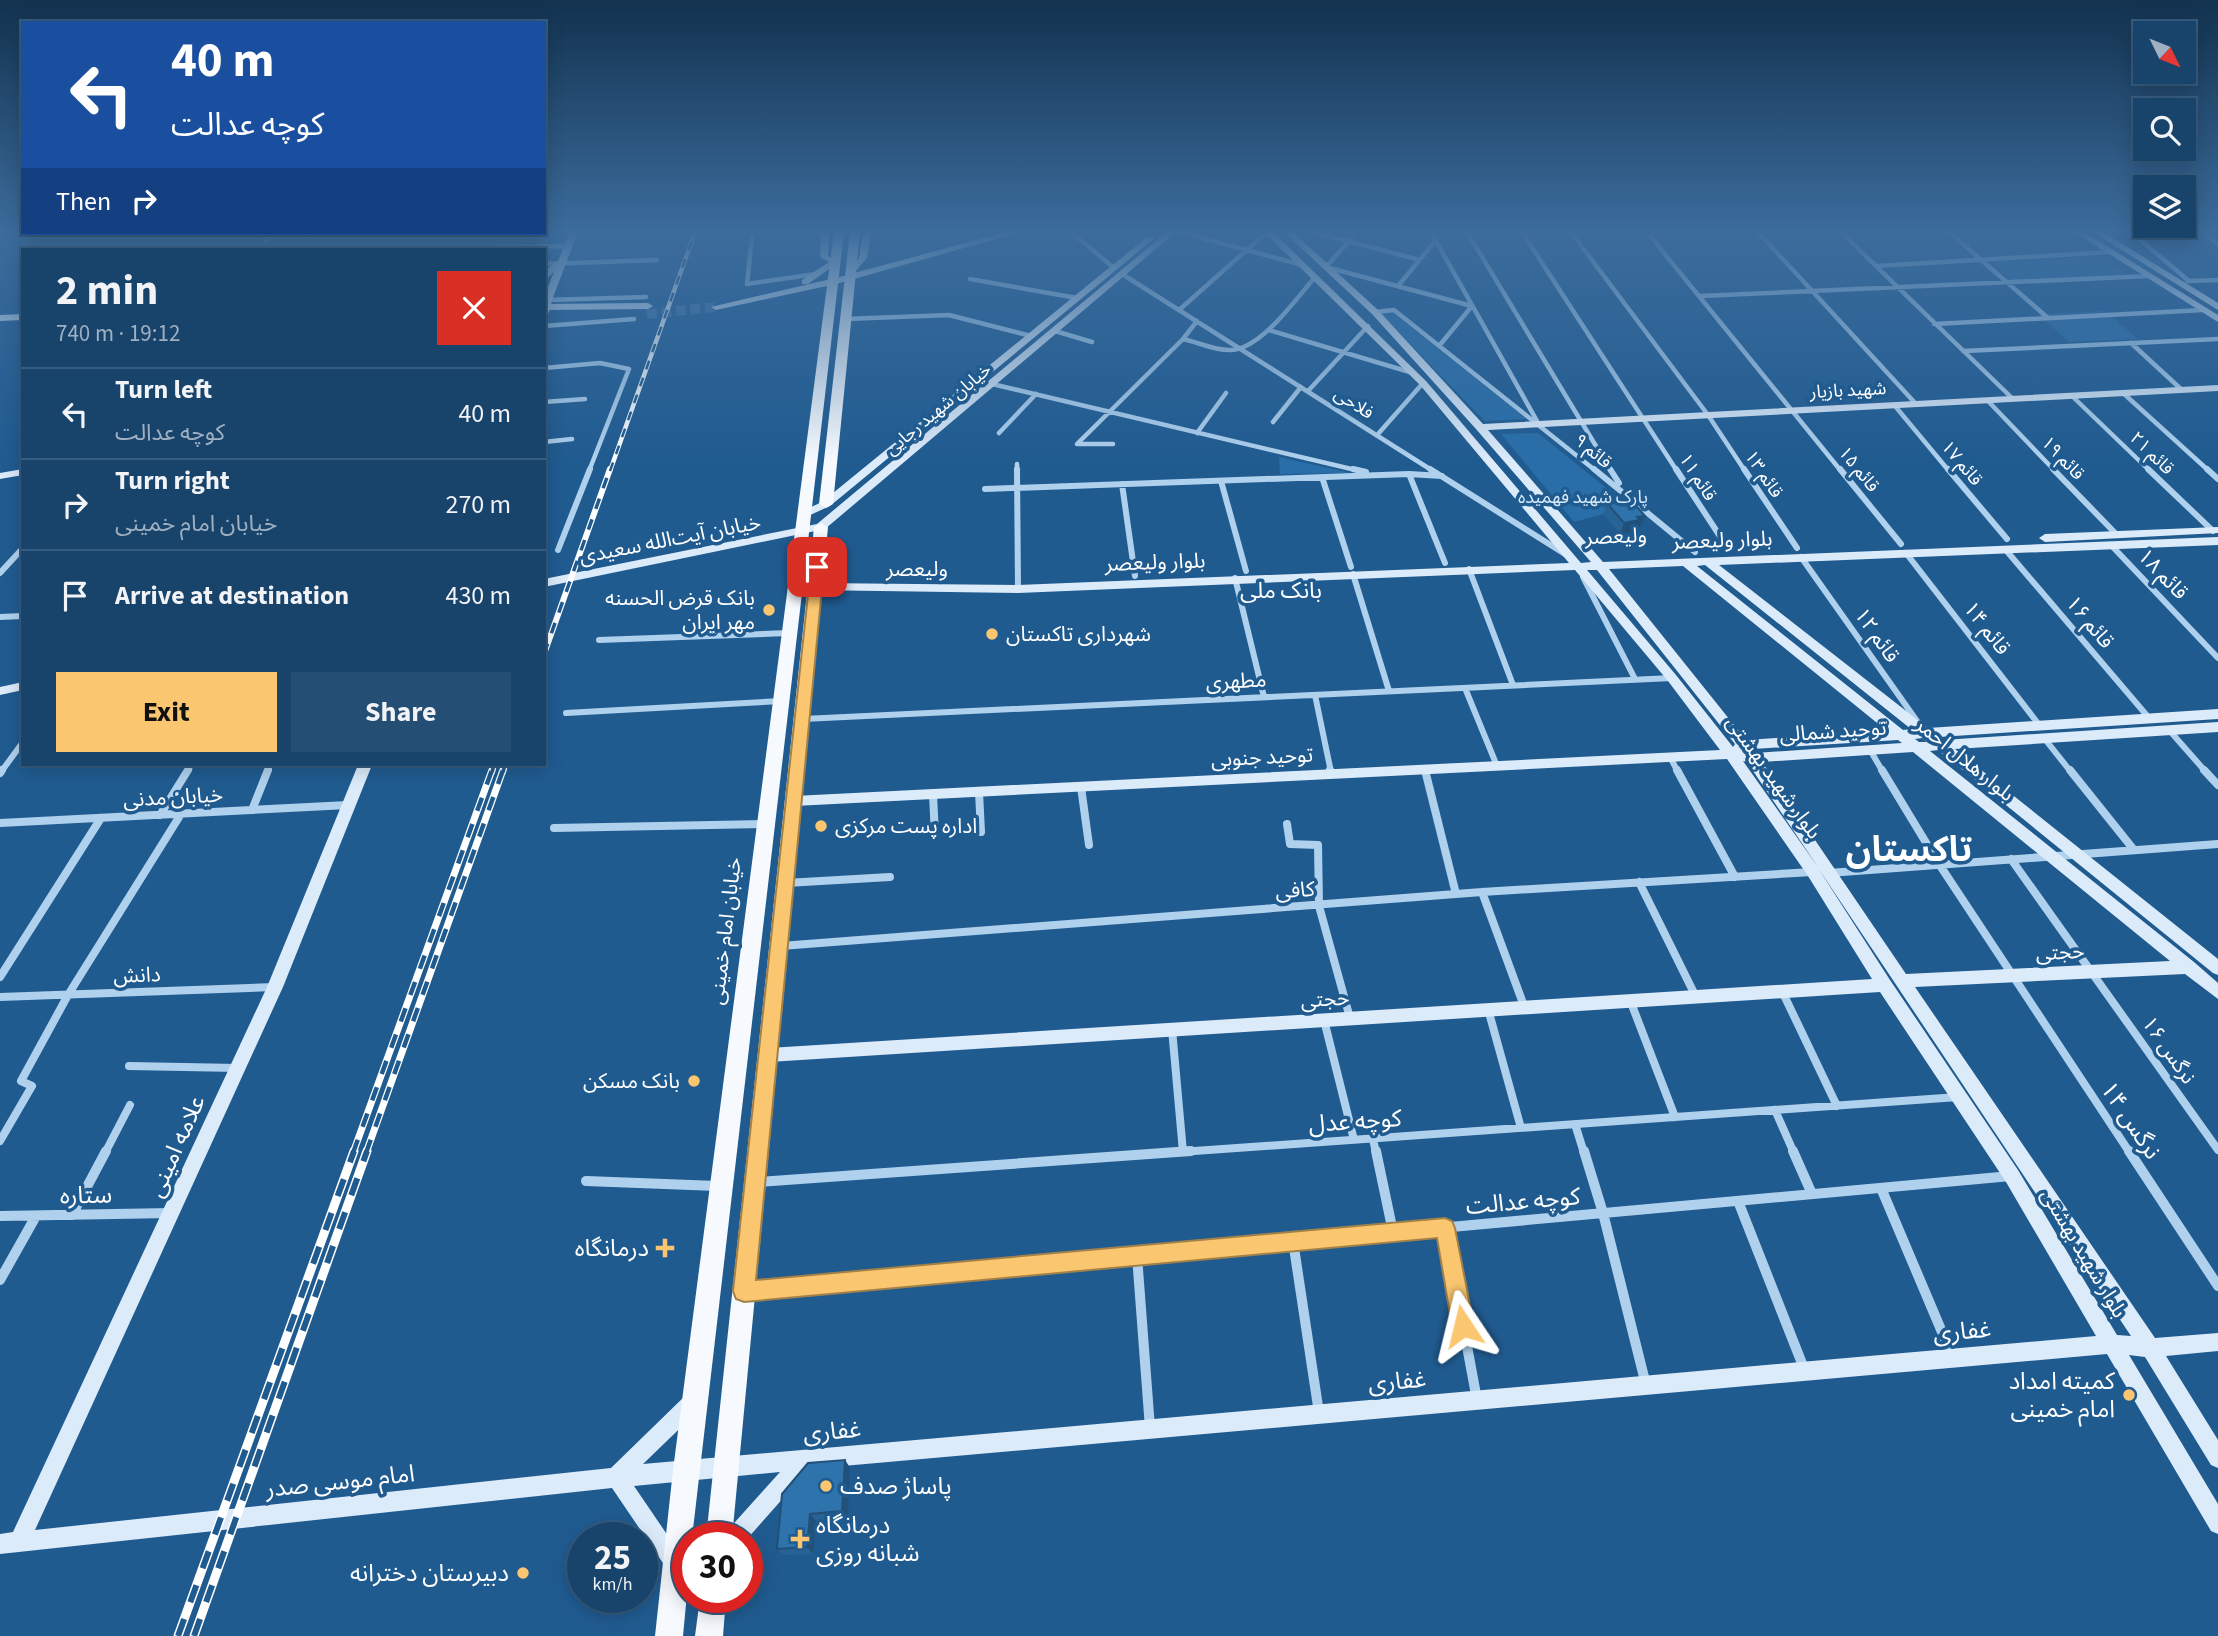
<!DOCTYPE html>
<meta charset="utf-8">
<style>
:root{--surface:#18446c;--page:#254e74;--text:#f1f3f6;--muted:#9fb0c2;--line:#365c7f;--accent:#fac670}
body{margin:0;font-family:"Source Sans 3","Noto Sans Arabic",sans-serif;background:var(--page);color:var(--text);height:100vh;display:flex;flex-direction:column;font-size:26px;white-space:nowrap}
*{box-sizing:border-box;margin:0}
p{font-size:23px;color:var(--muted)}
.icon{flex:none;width:38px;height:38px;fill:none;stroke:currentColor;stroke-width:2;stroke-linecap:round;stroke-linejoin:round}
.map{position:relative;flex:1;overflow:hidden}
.sheet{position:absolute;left:21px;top:248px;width:525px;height:518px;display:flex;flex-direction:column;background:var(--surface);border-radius:0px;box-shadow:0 4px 18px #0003,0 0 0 2px var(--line)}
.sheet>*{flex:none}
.hud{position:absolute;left:21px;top:21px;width:525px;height:214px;border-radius:0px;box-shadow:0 4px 18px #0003,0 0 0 2px var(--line);background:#1a4fa0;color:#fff;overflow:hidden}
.needle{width:46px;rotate:133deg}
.tools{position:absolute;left:2133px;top:21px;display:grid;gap:14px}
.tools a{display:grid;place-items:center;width:63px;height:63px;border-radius:0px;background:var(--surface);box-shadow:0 4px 18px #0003,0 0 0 2px var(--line);font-size:35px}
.speed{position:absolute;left:567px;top:1522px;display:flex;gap:14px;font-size:35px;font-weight:700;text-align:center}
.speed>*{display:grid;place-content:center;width:91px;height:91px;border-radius:50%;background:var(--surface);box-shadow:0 4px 18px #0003,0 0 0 2px var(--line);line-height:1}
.speed small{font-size:18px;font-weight:400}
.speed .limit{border:10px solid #d22;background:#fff;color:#111}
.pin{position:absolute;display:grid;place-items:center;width:60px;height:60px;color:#fff;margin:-30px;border-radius:14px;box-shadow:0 4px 10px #0006}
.me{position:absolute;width:77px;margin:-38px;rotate:350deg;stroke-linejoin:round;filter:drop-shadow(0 0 5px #0008)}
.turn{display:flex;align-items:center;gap:24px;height:147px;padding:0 35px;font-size:32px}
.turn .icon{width:91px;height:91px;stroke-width:2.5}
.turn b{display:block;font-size:49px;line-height:60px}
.then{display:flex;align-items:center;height:66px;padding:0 35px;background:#0003;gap:14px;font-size:26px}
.round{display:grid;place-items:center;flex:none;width:74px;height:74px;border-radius:0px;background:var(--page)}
.headline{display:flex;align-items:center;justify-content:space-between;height:119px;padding:0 35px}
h1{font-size:42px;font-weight:700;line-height:52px}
.button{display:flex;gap:14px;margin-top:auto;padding:14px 35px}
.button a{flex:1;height:80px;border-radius:0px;background:var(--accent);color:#111;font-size:28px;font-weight:700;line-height:80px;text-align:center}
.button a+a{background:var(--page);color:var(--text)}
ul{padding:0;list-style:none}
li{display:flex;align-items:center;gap:21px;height:91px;padding:0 35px;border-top:2px solid var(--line)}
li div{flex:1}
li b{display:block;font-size:26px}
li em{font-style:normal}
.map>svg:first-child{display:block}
.green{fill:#296ea8}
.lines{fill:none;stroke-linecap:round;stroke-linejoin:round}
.secondary-tunnel{stroke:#4174a1;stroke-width:10;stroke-dasharray:10 4.5;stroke-linecap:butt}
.street-far3{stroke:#b0d1ed;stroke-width:4.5}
.street-far2{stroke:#b0d1ed;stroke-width:6}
.street-far1{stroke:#b0d1ed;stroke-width:8}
.street{stroke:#b0d1ed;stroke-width:10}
.secondary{fill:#dcebfa;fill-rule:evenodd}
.primary{fill:#f6faff;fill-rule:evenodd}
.rail-far3-casing{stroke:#fff;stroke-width:4.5}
.rail-far2-casing{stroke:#fff;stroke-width:6}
.rail-far1-casing{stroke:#fff;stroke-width:7}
.rail-casing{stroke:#fff;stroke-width:9}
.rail-far3{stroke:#205b90;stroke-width:2.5;stroke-dasharray:9;stroke-linecap:butt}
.rail-far2{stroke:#205b90;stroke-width:3.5;stroke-dasharray:11;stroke-linecap:butt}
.rail-far1{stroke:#205b90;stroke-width:4.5;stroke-dasharray:14;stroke-linecap:butt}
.rail{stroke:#205b90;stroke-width:6;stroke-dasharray:18;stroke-linecap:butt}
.secondary-bridge{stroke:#dcebfa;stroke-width:10}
.wall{fill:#286395}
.shaded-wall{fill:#215079}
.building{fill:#2f73ad;stroke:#215079;stroke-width:2}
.route{fill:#fac670;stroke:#a28149;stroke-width:2}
.poi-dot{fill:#fac670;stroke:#205b90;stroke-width:2.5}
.labels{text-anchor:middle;stroke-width:7;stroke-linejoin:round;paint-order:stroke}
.far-street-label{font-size:18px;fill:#fff;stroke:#205b90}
.far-park-label{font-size:18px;fill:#d5e9f9;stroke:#205b90}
.street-label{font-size:21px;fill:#fff;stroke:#205b90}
.poi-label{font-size:21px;fill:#fff;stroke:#205b90;text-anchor:end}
.neighbourhood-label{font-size:23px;fill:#fff;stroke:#205b90}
.near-street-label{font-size:24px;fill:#fff;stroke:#205b90}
.near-poi-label{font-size:24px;fill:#fff;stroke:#205b90;text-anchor:end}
.town-label{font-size:35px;font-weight:bold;fill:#fff;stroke:#205b90}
</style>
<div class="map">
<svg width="2218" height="1636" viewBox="0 0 2218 1636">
<rect width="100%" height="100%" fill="#205b90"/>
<path class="green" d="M2099,257L2127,275L2011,280L1992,262Z
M2105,311L2138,339L2069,342L2038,314Z
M1392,312L1527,419L1485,421L1381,314Z
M1538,433L1630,507L1574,522L1501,434Z
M1279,457L1351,473L1280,474Z"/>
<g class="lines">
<path class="secondary-tunnel" d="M647,314L716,307"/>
<path class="street-far3" d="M1071,232L1114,268
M1180,232L1302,265
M1313,232L1420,260
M1357,232L1326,267L1472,306L1439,346
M1431,232L1537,421
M1467,232L1611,471
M1522,232L1677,471
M1571,232L1708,415L1745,471
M1647,232L1841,471
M1758,232L1916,404
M1841,232L2013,399
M1949,232L2048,318
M2131,232L2189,281
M2202,232L2218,244
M311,236L313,233
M752,236L747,284L816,274
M266,240L272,233
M394,250L569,246
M544,264L657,260
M1876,266L2110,252
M1122,274L1433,471
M970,279L1077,298
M2187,281L2218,280
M1398,286L1436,240
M1700,296L2149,276
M547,300L646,297
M1179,310L1267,232
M1375,312L1394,310L1596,471
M845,319L949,315L1031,336
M1934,324L2203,310
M544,326L634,319
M1269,330L1413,373
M1055,331L1092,342
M1183,339C1198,342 1215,351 1231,350C1261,349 1296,299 1315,277
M2131,343L2182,390
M1963,351L2218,339
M544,368L600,363L629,369L589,471
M992,384L1360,471
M1308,391L1368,326
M2123,393L2209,471
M2072,396L2150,471
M1988,401L2055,471
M544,402L585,399
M1895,406L1949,471
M1273,422L1301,387
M999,433L1036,394
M1197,433L1226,393
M1378,434L1423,383
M544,442L572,439
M1113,444H1077L1183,339L1197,321
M1017,464V471"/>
<path class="street-far2" d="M1017,469L1018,589
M1353,469L1366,472
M1430,469L1565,554
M1594,469L1695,552
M1610,469L1619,483
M1676,469L1729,550
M1744,469L1797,548
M1840,469L1901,544
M1948,469L2007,539
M2053,469L2117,535
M2148,469L2213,531
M2207,469L2218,479
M1409,474L1445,563
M1322,477L1351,567
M1221,481L1246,571
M1122,484L1135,576
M985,489L1409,474L1442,476
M2111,545L2218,658
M2005,549L2149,718
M558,550L590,469
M1906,553L2040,726
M1801,557L1919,724
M1469,569L1513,685
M0,573L23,548
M1353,574L1389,691
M1583,577L1635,679
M1235,578L1264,697
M0,617L23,616
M599,640L789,633
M1465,688L1497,766
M1315,695L1331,772
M566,713L782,701
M803,719L1672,678
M2169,730L2206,772
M2044,738L2071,772
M1870,750L1883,772
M1670,757L1678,772
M1425,769L1426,772
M1,772L23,742
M187,772L191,765
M267,772L270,765"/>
<path class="street-far1" d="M1330,770L1331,774
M1425,770L1456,894
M1677,770L1735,877
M1882,770L1939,864L2130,1153
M2070,770L2134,850
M2204,770L2218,785
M0,773L2,770
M1081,787L1089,845
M979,792L981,832
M933,794L935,836
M252,810L268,770
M160,815L188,770
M0,823L348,805
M1287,824L1290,844L1318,845L1319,906L1350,1018
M554,828L766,824
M2011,859L2218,1150
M1829,873L2218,844
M1639,882L1695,995
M786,883L890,877
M1482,892L1524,1006
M781,946L1482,892L1812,872
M0,977L101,818
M1782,991L1837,1106
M0,997L274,987
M1630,1000L1675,1117
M1488,1009L1521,1128
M1324,1020L1354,1140
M1172,1029L1183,1152
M129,1066L238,1068
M1775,1110L1794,1153
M1575,1124L1584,1153
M1373,1139L1376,1153
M0,1141L32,1086L21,1081L68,995L181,814
M105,1153L130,1105
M1166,1153L1958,1097"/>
<path class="street" d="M1376,1151L1393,1232
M1584,1151L1603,1213L1646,1385
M1793,1151L1812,1194
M2129,1151L2218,1286
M586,1181L717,1186
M759,1182L1191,1151
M1881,1188L1953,1358
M1738,1201L1805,1371
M72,1215L106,1151
M0,1216L171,1213
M1445,1228L1477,1400
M1293,1241L1319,1413
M1137,1256L1150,1428
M0,1280L36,1216
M747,1291L2011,1176"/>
<path class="secondary" d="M570,232H578L552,300L544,302V296L554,272L544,281V271L558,261Z
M821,232H829L828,256L839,262L808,284H802V280L829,262L820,257Z
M863,232H871L867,258L854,273L1006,232H1021L836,284L716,310L711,307L848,275L846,273L859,258Z
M1167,232H1176L825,529L544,587V579L817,524Z
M1264,232H1273L1426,381L1581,563L1591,562L1476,429L1372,314L1284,232H1293L1378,310L1483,424L2218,385V391L1488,430L1603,562L2218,537V545L1719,565L1928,728L2218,709V719L1939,737L1943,740L2218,722V732L1955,749L2218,959V975L2213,973L1938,750L1930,751L2194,962L2218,983V999L2185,974L1915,987L2155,1338L2218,1333V1351L2166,1356L2218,1440V1468L2211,1465L2145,1357L2129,1355L2218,1504V1534L2211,1531L2107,1354L809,1469L747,1539L724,1538L727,1531L780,1472L634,1486L681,1555L685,1562L681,1569L674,1573L667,1569L612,1488L0,1554V1534L13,1532L267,987L358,765H372L283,987L35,1530L611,1468L687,1394L694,1391L701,1394L704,1401L701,1408L643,1464L2096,1336L2006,1182L1880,992L769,1062L763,1060L761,1055L763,1050L769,1048L1872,979L1808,876L1727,759L794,806L789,805L787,801L794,796L1720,750L1668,681L1575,570L1018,593L811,590L809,587L815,583L1018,585L1569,563L1420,385ZM1705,565L1911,729L1903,730L1697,566ZM1683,566L1887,731L1746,740L1609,569ZM1587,570H1597L1735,744L1733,747L1676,675ZM1922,738L1927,742H1919L1915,739ZM1898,740L1902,743L1755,753L1753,749ZM1913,752L2170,961L1906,974L1762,762ZM1743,761L1747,762L1818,867ZM1818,868L2131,1336L2117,1335L2018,1170L1890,980Z
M2074,232H2084L2218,315V322Z
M2093,232H2103L2218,303V310Z
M1148,236L1155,238L830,506L808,516H800V512L822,502Z
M544,304L648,303L653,306L648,309L544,310Z
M23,314V320L0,321V315Z
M23,469V475L0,479V473Z
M2218,527V533L2045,542L2039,538L2045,534Z
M23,682V690L0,695V687Z"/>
<path class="primary" d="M834,232H844L692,1538H688V1583L683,1636H655L673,1470Z
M850,232H860L833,504L826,508L819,504Z
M821,523L828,527L732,1538H706L814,527Z
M700,1598H726L723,1636H695Z"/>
<g class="rail-far3-casing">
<path id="rail-far3" d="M610,471L695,232"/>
</g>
<g class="rail-far2-casing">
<path id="rail-far2" d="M544,654L610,469
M492,772L494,765
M503,772L505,765"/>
</g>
<g class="rail-far1-casing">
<path id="rail-far1" d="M353,1153L492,770
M366,1153L503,770"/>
</g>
<g class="rail-casing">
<path id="rail" d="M178,1636L354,1151
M194,1636L367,1151"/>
</g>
<use href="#rail-far3" class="rail-far3"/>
<use href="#rail-far2" class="rail-far2"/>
<use href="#rail-far1" class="rail-far1"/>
<use href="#rail" class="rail"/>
<path class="secondary-bridge" d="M544,311L547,300"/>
</g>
<path class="wall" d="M1607,503L1645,516L1640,527L1637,528L1635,532L1620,534L1603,514Z
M845,1460L850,1468L848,1518L816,1521L813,1554L784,1555L777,1549Z"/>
<path class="shaded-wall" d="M1645,516L1640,527L1637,528L1635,532L1620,534L1624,523L1637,517Z
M845,1460L850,1468L848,1518L842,1511Z
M810,1514L816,1521L813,1554L807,1547Z"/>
<path class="building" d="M1633,502L1645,516L1637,517L1640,520L1624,523L1607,503Z
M845,1460L842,1511L810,1514L807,1547L777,1549L782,1494L808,1463Z"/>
<linearGradient id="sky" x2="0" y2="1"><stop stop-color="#12324f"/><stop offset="0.5" stop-color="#3c6c9c"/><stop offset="1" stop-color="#3c6c9c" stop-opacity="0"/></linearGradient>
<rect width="2218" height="461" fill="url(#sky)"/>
<path class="route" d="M817,563L824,567L756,1280L1445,1218L1452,1221L1455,1228L1474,1326L1471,1334L1463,1337L1456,1334L1452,1326L1437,1238L744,1302L736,1299L733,1291L811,567Z"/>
<g class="poi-dot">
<circle cx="769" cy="610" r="7"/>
<circle cx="992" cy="634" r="7"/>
<circle cx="821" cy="826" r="7"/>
<circle cx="694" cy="1081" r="7"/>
<path d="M661.5 1237.5h7v7h7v7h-7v7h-7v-7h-7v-7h7z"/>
<circle cx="2129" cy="1395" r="7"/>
<circle cx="826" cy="1486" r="7"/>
<path d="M796.5 1528.5h7v7h7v7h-7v7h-7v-7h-7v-7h7z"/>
<circle cx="523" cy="1573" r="7"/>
</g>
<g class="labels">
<g class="far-street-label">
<text transform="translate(1848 390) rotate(-3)" y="6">شهید بازیار</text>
<text transform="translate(1354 403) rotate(32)" y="6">فلاحی</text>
<text transform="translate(938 409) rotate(-40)" y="6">خیابان شهید رجایی</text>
<text transform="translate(1593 451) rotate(40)" y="6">قائم ۹</text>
<text transform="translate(2152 453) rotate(44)" y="6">قائم ۲۱</text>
<text transform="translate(2063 458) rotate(46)" y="6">قائم ۱۹</text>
<text transform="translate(1962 463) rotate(50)" y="6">قائم ۱۷</text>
<text transform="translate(1859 469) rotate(51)" y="6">قائم ۱۵</text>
<text transform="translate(1764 474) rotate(56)" y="6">قائم ۱۳</text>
<text transform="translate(1698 477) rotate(57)" y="6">قائم ۱۱</text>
</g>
<g class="far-park-label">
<text x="1583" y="503">پارک شهید فهمیده</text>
</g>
<g class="street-label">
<text transform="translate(1616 536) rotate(-2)" y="7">ولیعصر</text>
<text transform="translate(670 539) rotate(-11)" y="7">خیابان آیت‌الله سعیدی</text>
<text transform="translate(1722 540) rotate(-2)" y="7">بلوار ولیعصر</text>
<text transform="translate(1155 562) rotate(-2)" y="7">بلوار ولیعصر</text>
<text x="917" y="576">ولیعصر</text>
<text transform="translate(2163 574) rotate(46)" y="7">قائم ۱۸</text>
<text transform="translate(2090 622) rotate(50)" y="7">قائم ۱۶</text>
<text transform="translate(1987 628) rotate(52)" y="7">قائم ۱۴</text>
<text transform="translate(1877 635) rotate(55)" y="7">قائم ۱۲</text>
<text transform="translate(1236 681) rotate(-3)" y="7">مطهری</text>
<text transform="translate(1833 731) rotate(-4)" y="7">توحید شمالی</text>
<text transform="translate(1262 757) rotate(-3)" y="7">توحید جنوبی</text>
<text transform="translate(1965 759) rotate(39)" y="7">بلوار هلال احمر</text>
<text transform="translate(1774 777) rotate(54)" y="7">بلوار شهید بهشتی</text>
<text transform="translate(173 797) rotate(-3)" y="7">خیابان مدنی</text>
<text transform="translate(1295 890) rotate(-4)" y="7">کافی</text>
<text transform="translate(725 931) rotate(-83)" y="7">خیابان امام خمینی</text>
<text transform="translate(2060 952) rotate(-3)" y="7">حجتی</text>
<text transform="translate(137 975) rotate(-2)" y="7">دانش</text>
<text transform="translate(1325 999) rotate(-4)" y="7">حجتی</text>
<text transform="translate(2169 1050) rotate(55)" y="7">نرگس ۱۶</text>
<text transform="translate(2084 1253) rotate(59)" y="7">بلوار شهید بهشتی</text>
</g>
<g class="poi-label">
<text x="755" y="605">بانک قرض الحسنه<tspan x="755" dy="24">مهر ایران</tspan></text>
<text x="1006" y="641" text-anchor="start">شهرداری تاکستان</text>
<text x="835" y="833" text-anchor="start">اداره پست مرکزی</text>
<text x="680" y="1088">بانک مسکن</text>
</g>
<g class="neighbourhood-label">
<text x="1281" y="598">بانک ملی</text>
</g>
<g class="near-street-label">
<text transform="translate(2131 1120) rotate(56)" y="8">نرگس ۱۴</text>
<text transform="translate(1355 1121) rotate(-4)" y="8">کوچه عدل</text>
<text transform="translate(176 1146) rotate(-66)" y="8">علامه امینی</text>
<text transform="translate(86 1195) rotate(-1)" y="8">ستاره</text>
<text transform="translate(1523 1201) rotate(-5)" y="8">کوچه عدالت</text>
<text transform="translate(1962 1331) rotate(-5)" y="8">غفاری</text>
<text transform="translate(1397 1381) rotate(-5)" y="8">غفاری</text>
<text transform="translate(832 1431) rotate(-5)" y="8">غفاری</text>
<text transform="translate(340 1481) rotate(-6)" y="8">امام موسی صدر</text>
</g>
<g class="near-poi-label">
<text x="649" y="1256">درمانگاه</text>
<text x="2115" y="1389">کمیته امداد<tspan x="2115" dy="28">امام خمینی</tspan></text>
<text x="840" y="1494" text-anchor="start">پاساژ صدف</text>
<text x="816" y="1533" text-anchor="start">درمانگاه<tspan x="816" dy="28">شبانه روزی</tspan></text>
<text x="509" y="1581">دبیرستان دخترانه</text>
</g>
<g class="town-label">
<text x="1909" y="861">تاکستان</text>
</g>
</g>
</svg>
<div class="tools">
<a><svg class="needle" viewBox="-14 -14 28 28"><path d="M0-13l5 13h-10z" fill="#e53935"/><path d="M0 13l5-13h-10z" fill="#9fb0c2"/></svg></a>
<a><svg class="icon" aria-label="search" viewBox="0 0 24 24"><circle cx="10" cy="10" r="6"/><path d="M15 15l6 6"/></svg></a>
<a><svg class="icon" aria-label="layers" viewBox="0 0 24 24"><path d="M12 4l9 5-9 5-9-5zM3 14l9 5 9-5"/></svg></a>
</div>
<div class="speed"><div>25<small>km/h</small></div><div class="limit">30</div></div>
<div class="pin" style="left:817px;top:567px;background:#d93025"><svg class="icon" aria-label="arrive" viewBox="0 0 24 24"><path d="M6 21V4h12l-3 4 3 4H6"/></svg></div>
<svg class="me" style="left:1463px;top:1326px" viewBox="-20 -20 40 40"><path d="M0-17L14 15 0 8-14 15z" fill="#fac670" stroke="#fff" stroke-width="4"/></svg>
<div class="hud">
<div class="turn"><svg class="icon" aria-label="left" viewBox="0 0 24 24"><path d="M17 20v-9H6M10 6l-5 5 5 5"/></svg><div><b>40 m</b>کوچه عدالت</div></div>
<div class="then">Then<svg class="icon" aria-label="right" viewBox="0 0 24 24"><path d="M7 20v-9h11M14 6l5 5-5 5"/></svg></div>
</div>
<section class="sheet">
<div class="headline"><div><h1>2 min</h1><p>740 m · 19:12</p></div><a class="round" style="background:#d93025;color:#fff"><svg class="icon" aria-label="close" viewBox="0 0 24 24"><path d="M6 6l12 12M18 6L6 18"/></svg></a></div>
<ul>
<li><svg class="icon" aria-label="left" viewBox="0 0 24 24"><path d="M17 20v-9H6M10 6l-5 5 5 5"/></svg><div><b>Turn left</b><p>کوچه عدالت</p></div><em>40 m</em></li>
<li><svg class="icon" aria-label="right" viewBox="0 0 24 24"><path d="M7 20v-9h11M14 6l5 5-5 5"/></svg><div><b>Turn right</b><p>خیابان امام خمینی</p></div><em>270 m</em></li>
<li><svg class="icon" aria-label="arrive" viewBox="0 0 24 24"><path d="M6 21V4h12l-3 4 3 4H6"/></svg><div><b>Arrive at destination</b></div><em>430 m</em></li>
</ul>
<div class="button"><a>Exit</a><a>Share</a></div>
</section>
</div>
